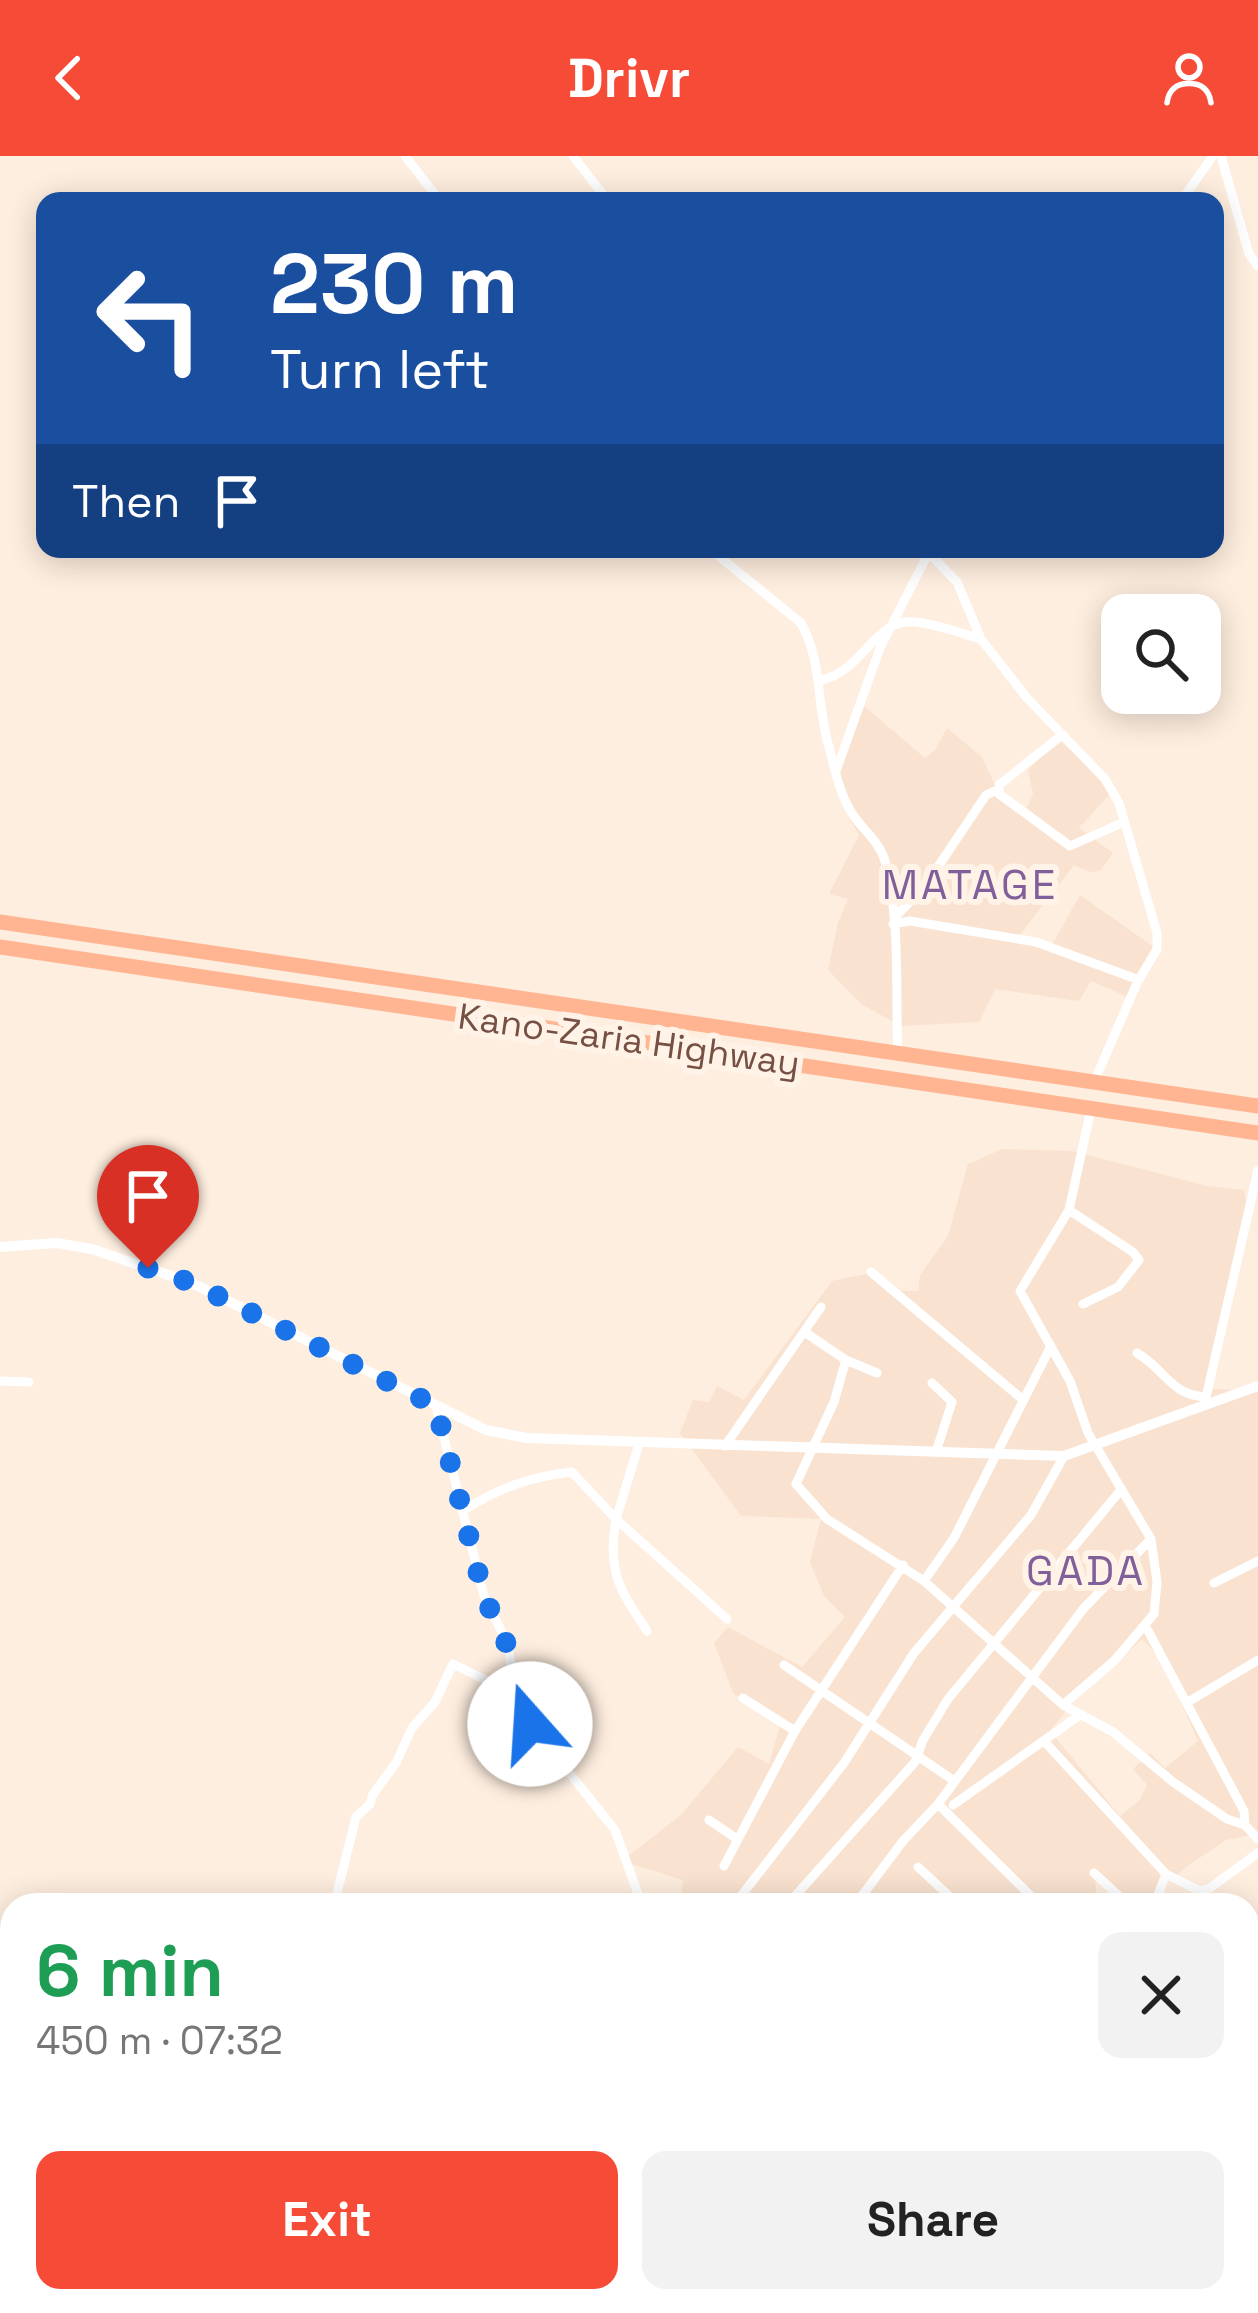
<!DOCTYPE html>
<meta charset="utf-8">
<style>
:root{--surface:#fff;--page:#f2f2f2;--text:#222;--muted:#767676;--accent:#f54b37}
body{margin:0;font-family:"Space Grotesk",sans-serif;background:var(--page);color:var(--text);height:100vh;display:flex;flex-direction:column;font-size:45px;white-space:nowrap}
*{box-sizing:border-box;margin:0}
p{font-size:39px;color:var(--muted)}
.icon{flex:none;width:66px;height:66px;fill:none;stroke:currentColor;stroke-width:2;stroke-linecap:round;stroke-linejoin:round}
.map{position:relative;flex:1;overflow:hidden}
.sheet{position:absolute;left:0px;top:1737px;width:1260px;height:420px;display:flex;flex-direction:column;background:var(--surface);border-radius:36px 36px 0 0;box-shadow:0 6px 30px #0003}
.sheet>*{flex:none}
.hud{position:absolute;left:36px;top:36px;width:1188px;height:366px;border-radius:24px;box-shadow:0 6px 30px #0003;background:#1a4fa0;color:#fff;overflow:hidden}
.buttons{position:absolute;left:1101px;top:438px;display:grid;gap:24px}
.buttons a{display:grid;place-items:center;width:120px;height:120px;border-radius:24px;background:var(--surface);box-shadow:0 6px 30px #0003;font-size:60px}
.pin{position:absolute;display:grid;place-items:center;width:102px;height:102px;color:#fff;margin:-123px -51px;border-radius:50% 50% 50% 0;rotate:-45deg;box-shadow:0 0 12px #0007}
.pin .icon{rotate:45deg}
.me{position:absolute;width:132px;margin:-66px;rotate:341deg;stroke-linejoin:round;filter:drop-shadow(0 0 9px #0008)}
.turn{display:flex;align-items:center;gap:42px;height:252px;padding:0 36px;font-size:54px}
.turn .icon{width:156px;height:156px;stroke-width:2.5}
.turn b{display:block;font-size:84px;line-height:102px}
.then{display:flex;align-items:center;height:114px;padding:0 36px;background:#0003;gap:24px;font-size:45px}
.round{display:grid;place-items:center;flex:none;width:126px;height:126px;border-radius:24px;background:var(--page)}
.head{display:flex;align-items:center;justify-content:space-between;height:204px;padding:0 36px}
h1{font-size:72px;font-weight:800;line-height:90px;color:#1e9e55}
.action{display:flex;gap:24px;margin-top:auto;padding:24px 36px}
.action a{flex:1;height:138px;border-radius:24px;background:var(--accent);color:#fff;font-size:48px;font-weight:800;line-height:138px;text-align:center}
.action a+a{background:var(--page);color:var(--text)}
header{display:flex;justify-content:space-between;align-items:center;height:156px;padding:0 36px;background:var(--accent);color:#fff;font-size:54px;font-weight:800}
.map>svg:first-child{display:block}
.residential{fill:#f9e2cf;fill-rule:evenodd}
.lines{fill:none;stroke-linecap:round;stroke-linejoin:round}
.minor{stroke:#fff;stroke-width:9}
.tertiary{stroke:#fff;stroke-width:10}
.trunk{stroke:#ffb592;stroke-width:15}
.route{stroke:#1a73e8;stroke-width:21;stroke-dasharray:0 37.8}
.labels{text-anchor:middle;stroke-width:12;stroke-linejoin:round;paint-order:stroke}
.street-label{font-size:36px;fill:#775044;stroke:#fff3e7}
.quarter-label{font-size:42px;letter-spacing:3px;fill:#805f9b;stroke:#fff3e7}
</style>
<header><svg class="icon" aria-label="back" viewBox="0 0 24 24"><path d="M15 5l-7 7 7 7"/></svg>Drivr<svg class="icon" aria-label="person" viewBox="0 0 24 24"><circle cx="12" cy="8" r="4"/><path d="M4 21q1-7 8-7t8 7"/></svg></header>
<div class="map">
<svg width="1258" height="2157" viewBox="0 0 1258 2157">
<rect width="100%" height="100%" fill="#feeedf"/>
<path class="residential" d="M864,550L925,602L935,594L947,572L982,601L994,627L1025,656L1033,638L1028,614L1040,602L1061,586L1083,605L1111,637L1079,672L1113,697L1100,715L1089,716L1074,709L1019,780L1051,791L1080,739L1154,791L1128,841L1091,825L1079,845L995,833L979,866L901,870L861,848L828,814L838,767L848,743L829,738L859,679L849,662L839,614Z
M1002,993L1072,995L1207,1030L1244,1034L1249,1064L1207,1233L1258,1234V1678L1226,1684L1186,1711L1143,1749H1127L1095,1722L1096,1735L1086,1749H681L683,1724L622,1705L681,1659L738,1591L769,1608L780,1569L733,1537L714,1487L728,1471L802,1511L845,1461L824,1440L810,1406L821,1363L741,1360L680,1277L693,1244L709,1246L717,1230L744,1244L832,1125L870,1117L902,1135H918L920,1119L948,1080L968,1008ZM1142,1483L1163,1505L1198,1585L1165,1612L1150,1597L1133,1613L1147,1629L1140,1644L1120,1660L1050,1575L1069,1551Z"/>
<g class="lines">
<path class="minor" d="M405,0L440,45
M573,0L608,45
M1221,0L1249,98L1258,110
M1181,45L1213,0
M710,393L801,467C823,507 816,548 829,591C834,611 839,634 849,652C858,671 879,683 885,705C901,766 895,835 898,898
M925,393L957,426L981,483L1027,542L1105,623L1119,647L1157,777V793L1137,827L1094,926
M821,524C863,516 875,461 915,466C937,468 960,477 981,483
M1062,579L999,629V638L1070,690L1124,666
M836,615L880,492L930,394
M894,762L925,730L986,639L997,634
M893,768L910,765L1036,786L1139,824
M1069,1054L1133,1096L1139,1104L1118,1131L1083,1148
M871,1116L1022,1243
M806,1177L846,1204L834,1246L796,1328L827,1363L924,1425L1063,1549L1113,1576L1173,1626L1227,1663L1245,1669L1258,1683
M1137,1197C1166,1214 1170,1239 1206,1241
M846,1204L877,1217
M0,1225L29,1226
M932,1227L952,1246L936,1296
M436,1250L484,1440L509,1491L512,1529L530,1568L615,1674L642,1749
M1204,1250L1258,1014
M725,1290L821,1151
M462,1355C499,1332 529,1321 572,1316L616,1363L639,1288
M924,1425L954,1382L1051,1190
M1214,1427L1258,1405
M1145,1469L1244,1655L1245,1669
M647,1475C619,1433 607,1415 616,1363L727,1463
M784,1509L953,1624
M743,1542L795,1575
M1188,1546L1258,1504
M1063,1549L1114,1505L1154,1458L1157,1426L1151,1383L1088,1277L1070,1225L1020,1135L1069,1054L1091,953
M1044,1585L1166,1718L1154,1749
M938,1648L1040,1749
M953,1649L1080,1559
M709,1664L737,1683
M724,1710L795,1575L903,1409
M918,1711L959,1749
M1094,1717L1129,1749
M1166,1718L1200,1735L1210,1732L1258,1697
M863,1738L880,1749
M334,1749L356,1661L370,1648L373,1638L396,1607L412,1572L435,1546L453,1508L494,1528L512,1529
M734,1749L844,1607L914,1497L1031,1359L1064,1300
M787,1749L915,1606L923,1584L948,1543L1120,1335
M855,1749L903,1685L938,1648L1083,1453L1151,1383
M1248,1962L1258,1956
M1249,2123L1258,2148
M996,2145L1003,2157
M1011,2145L1013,2157"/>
<path class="tertiary" d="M0,1091L56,1087L92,1093L192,1127L486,1274L527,1282L1064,1300L1258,1230"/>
<path class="trunk" d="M0,766L1258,950
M0,791L1258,977"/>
</g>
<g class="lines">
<path class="route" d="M148,1112L192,1127L436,1250L484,1440L508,1491L512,1529L530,1568"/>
</g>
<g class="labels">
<g class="street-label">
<text transform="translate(629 883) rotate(8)" y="13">Kano-Zaria Highway</text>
</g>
<g class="quarter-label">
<text x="970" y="743">MATAGE</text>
<text x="1086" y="1429">GADA</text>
</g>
</g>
</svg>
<div class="buttons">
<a><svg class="icon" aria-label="search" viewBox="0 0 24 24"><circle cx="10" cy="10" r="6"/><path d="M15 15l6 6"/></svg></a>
</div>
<div class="pin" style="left:148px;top:1112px;background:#d93025"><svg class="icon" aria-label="arrive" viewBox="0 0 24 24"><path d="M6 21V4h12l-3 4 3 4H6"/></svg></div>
<svg class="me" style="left:530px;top:1568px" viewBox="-20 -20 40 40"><circle r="19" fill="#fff"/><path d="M0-13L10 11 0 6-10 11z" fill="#1a73e8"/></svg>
<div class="hud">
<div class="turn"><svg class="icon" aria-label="left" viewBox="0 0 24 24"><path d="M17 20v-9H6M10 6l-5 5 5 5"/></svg><div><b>230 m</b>Turn left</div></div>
<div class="then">Then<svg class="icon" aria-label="arrive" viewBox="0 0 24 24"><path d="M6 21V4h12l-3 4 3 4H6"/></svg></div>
</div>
<section class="sheet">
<div class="head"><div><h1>6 min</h1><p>450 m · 07:32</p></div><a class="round"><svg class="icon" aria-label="close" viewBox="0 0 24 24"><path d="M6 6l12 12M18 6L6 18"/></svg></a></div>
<div class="action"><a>Exit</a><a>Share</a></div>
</section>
</div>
